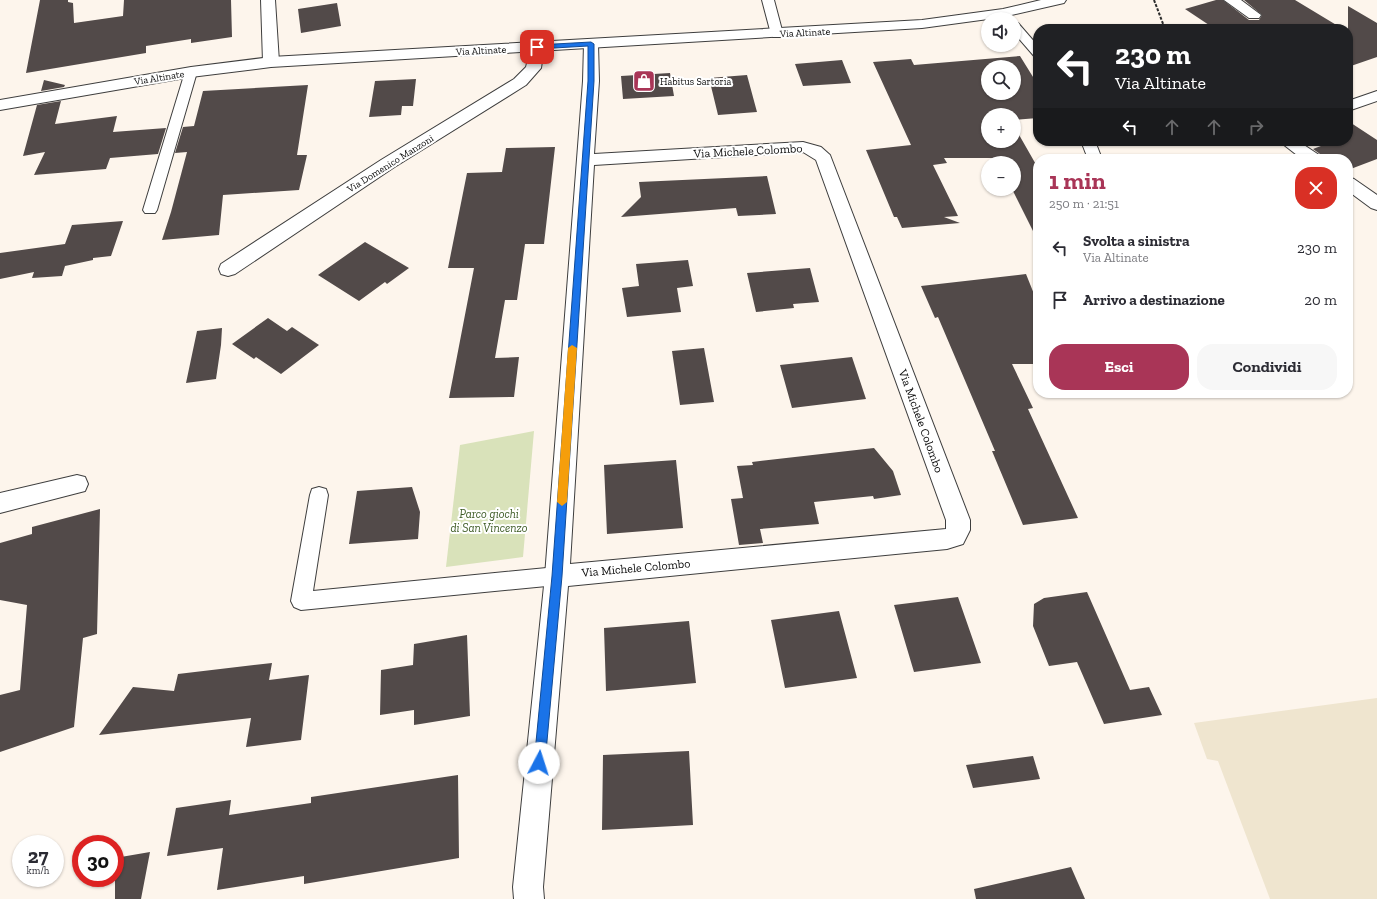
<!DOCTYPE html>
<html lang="it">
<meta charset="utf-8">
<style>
:root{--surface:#fff;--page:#f7f7f7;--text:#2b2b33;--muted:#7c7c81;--accent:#a93557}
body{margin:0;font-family:"Zilla Slab",serif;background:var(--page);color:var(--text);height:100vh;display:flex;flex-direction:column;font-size:15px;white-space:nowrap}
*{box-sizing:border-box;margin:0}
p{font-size:13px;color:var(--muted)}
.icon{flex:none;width:22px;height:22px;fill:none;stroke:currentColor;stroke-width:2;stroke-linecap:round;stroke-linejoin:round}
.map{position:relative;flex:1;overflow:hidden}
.sheet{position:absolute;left:1033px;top:154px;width:320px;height:244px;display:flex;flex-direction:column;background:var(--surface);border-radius:16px;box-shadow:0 1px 3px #0004}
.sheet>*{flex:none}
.hud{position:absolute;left:1033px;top:24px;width:320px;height:122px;border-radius:16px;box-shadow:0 1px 3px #0004;background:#202124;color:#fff;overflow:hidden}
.fabs{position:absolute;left:981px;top:12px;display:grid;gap:8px}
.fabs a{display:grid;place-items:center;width:40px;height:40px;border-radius:50%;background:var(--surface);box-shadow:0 1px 3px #0004;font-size:20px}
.speed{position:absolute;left:12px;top:835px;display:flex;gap:8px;font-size:20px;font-weight:700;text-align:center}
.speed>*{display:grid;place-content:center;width:52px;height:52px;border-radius:50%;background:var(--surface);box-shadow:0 1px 3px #0004;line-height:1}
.speed small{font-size:10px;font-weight:400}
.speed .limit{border:6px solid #d22;background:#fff;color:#111}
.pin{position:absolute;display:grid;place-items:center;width:34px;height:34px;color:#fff;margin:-17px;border-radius:8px;box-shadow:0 2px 6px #0006}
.me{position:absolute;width:44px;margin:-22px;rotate:5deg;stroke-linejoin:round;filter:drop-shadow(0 0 3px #0008)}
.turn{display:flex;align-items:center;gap:14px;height:84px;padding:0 16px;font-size:18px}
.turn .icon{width:52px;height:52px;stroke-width:2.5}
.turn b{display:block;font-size:28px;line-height:34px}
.lanes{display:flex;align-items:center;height:38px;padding:0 16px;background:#0003;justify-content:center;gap:20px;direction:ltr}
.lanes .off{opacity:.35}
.round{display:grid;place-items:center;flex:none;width:42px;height:42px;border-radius:16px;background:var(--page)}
.head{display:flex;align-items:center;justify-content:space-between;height:68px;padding:0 16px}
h1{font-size:24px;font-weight:700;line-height:30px;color:var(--accent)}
.action{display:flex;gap:8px;margin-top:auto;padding:8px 16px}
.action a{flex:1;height:46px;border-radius:16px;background:var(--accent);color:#fff;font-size:16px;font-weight:700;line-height:46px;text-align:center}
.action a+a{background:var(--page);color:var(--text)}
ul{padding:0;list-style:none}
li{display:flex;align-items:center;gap:12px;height:52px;padding:0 16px}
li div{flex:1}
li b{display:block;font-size:15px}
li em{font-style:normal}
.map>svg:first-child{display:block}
.farmland{fill:#efe5cf}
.green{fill:#d9e2ba}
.building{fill:#524a49;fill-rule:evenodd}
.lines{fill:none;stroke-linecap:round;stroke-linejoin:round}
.service-casing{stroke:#3e3e3e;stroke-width:2}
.minor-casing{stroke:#3e3e3e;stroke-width:2}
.tertiary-casing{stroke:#3e3e3e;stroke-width:2}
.path{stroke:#2d2d2d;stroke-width:2;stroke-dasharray:3 1.5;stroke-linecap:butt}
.service{fill:#fff;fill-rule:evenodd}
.minor{fill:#fff;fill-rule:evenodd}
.tertiary{fill:#fff;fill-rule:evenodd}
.route{fill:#1a73e8;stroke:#114b97}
.slow{fill:#f59e0b}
.labels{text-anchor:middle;stroke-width:4;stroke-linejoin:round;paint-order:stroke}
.far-street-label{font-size:10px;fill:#0b0b0b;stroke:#fff}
.far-poi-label{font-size:10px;fill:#0b0b0b;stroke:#fff;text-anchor:start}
.street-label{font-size:12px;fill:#0b0b0b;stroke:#fff}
.park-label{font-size:12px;font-style:italic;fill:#3c5a24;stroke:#fff}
</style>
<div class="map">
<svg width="1377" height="899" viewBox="0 0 1377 899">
<rect width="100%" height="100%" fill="#fdf5ec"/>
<path class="farmland" d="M1377,698V899H1270L1218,761L1207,759L1194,723Z"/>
<path class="green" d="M534,431L523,557L446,567L460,445Z"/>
<path class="building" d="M40,0H68V2L73,3L74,23L123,16L124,0H231L232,37L191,43V39L146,46V53L26,73Z
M1216,0H1223L1249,20H1259L1262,15L1244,0H1295L1343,29H1215L1185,9Z
M337,3L341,26L301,33L298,9Z
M1348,6L1377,23V57L1348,67Z
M1020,56L1038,85V118L1014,120V115H988V141H1014V126L1038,168V241L1012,189H1014V163H999L997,158H944L947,163L933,165L958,216L944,217L960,223L902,228L897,217H894L866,150L911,145L873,62L911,59L914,65ZM988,67H1014V93H988Z
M842,60L851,83L803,86L795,64Z
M670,73L674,96L623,99L621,76Z
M747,75L757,112L718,115L709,78Z
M416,79L413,106H402L401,115L369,117L375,81Z
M44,80L65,85L64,87L41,91Z
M308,85L297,155H307L299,190L223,195L219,235L162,240L171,212L187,152L175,153L183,127L194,126L203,91Z
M61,101L55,124L117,116L113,132L166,128L158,154L110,158L106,169L34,175L45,152L23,156L37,105Z
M1348,121L1377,140V159L1348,170V159H1322L1320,154L1313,149L1334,141H1348Z
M555,147L544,244H525L517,300H505L495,358L519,357L514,397L449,398L474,268H448L467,173L502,172L506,148Z
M767,176L776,214L738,216L736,208L621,217L641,197L639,182Z
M123,221L111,256L93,258V260L65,266L62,276L32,278L34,272L0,279V253L65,244L72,225Z
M365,242L409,268L387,284L385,282L359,301L318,275Z
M688,260L693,286L677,288L681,312L627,317L622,288L639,286L636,264Z
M810,268L819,302L793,304L794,308L756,312L747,273Z
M1026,274L1038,304V364H1012L1033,408L1028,409L1078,518L1023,525L992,451H995L938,317L935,318L921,286Z
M268,318L287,331L292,327L319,345L281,374L256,357L254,359L232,344Z
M222,328L221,345L216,379L186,383L197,331Z
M704,348L714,402L680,405L672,351Z
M852,357L866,399L792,408L780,365Z
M874,448L893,471L901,495L874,499L873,496L814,502L819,524L760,529L763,543L739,545L731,499L743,498L737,466L753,465L752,462Z
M676,460L683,528L607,534L604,465Z
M412,487L420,512L418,539L349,544L357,491Z
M100,509L97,634L83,638L74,727L0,752V695L20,690L27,605L0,600V543L32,534V527Z
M1087,592L1130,690L1149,687L1162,715L1104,724L1077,662L1049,666L1033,626L1034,604L1044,598Z
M958,597L981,663L914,672L894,605Z
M839,611L857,678L785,688L771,620Z
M689,621L696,683L606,691L604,628Z
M467,635L470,716L414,725V710L380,715L381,670L413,665L414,644Z
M272,663L269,680L309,675L301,740L246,747L251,718L99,735L133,687L174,691L178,674Z
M689,751L693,825L602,830L603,755Z
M1033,756L1040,779L973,788L966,765Z
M458,775L459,858L304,884V876L217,890L223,848L167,856L176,808L231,800L229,815L311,803V797Z
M150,852L141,899H115V858Z
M1071,867L1085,899H976L974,889Z"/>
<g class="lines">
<g class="service-casing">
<path id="service" d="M762,0H774L783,34L781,37H773L771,34Z
M1014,22L1018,23L1038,46V57L1034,56L1014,33Z
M191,68L197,72L157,210L155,213H145L143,210L185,72Z
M1081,141H1095L1102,159H1088Z
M319,487L326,489L328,495L313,591L557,567L564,570L567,576L564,582L557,585L301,610L294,607L291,601L310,495L312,489Z"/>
</g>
<g class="minor-casing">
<path id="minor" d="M261,0H275L279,62L276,65H266L263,62Z
M1224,0H1241L1261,15L1259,18H1249Z
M591,40L596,41L598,44L599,81L594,154L803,142L821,147L830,155L970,520V530L963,544L947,549L568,586L543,887L544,899H514L513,887L545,576L583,81L584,44L586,41ZM803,152L816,160L946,520V529L570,564L594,165Z
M537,43L542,44L544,47L541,68L526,85L393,168L235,274L228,276L221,274L219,269L221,264L381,160L514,79L526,67L532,44Z
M1377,91V101L1348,111V101Z
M1279,141H1298L1319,155L1321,159H1302Z
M1348,177L1354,179L1377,195V210L1371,208L1348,191Z
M77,475L85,477L88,484L85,491L0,513V493Z"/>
</g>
<g class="tertiary-casing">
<path id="tertiary" d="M1041,0H1066L1064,3L1003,17L922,28L271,67L191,77L0,110V100L191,67L271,57L922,20L1003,9Z"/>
</g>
<path class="path" d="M1154,0L1165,29"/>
<use href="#service" class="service"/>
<use href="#minor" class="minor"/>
<use href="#tertiary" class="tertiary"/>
</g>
<path class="route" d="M591,42L594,44V81L562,576L545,763L543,767L539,768L535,767L534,763L552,576L588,81V46L537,49L534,47L537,45Z"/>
<path class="slow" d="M572,345L577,348L567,502L562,506L557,502L568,348Z"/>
<defs>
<g id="shop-square" transform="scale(1.15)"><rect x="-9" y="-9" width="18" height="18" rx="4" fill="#a93557" stroke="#fff"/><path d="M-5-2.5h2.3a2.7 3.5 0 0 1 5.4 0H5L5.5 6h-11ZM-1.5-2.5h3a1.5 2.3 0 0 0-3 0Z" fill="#fff"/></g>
</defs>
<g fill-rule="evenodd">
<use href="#shop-square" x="644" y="81"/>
</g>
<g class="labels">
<g class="far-street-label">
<text transform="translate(805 32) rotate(-3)" y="4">Via Altinate</text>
<text transform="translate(481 50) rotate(-3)" y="4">Via Altinate</text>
<text transform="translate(159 77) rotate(-9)" y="4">Via Altinate</text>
<text transform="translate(390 163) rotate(-32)" y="4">Via Domenico Manzoni</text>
</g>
<g class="far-poi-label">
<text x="660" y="85">Habitus Sartoria</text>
</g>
<g class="street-label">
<text transform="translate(748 151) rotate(-3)" y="4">Via Michele Colombo</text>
<text transform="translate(921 421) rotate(70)" y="4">Via Michele Colombo</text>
<text transform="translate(636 568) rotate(-5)" y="4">Via Michele Colombo</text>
</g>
<g class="park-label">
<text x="489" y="518">Parco giochi<tspan x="489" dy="14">di San Vincenzo</tspan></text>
</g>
</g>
</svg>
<div class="fabs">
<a><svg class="icon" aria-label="sound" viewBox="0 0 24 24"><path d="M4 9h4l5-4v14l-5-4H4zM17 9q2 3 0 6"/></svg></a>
<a><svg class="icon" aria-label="search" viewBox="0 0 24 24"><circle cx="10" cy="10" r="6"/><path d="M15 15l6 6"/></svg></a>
<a>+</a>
<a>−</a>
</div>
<div class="speed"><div>27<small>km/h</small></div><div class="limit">30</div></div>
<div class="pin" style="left:537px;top:47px;background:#d93025"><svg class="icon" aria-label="arrive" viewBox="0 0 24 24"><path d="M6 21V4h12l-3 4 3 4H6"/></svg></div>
<svg class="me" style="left:539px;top:763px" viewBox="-20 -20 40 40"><circle r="19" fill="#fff"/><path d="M0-13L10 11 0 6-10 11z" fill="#1a73e8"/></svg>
<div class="hud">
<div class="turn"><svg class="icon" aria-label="left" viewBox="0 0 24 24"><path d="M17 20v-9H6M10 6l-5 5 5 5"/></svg><div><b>230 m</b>Via Altinate</div></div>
<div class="lanes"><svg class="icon" aria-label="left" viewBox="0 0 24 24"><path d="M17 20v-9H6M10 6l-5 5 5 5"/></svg><svg class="icon off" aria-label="ahead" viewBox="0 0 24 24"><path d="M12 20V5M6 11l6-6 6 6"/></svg><svg class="icon off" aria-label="ahead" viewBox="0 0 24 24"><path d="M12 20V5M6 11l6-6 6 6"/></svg><svg class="icon off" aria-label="right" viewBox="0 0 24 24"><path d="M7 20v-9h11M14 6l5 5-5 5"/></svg></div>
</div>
<section class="sheet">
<div class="head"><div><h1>1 min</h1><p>250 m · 21:51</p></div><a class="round" style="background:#d93025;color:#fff"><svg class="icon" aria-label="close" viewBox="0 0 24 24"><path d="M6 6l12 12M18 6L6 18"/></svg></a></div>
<ul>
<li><svg class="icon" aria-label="left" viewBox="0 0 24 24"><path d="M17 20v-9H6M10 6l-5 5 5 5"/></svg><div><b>Svolta a sinistra</b><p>Via Altinate</p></div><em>230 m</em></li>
<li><svg class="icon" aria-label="arrive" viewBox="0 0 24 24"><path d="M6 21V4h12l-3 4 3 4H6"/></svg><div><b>Arrivo a destinazione</b></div><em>20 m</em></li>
</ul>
<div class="action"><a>Esci</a><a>Condividi</a></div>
</section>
</div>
